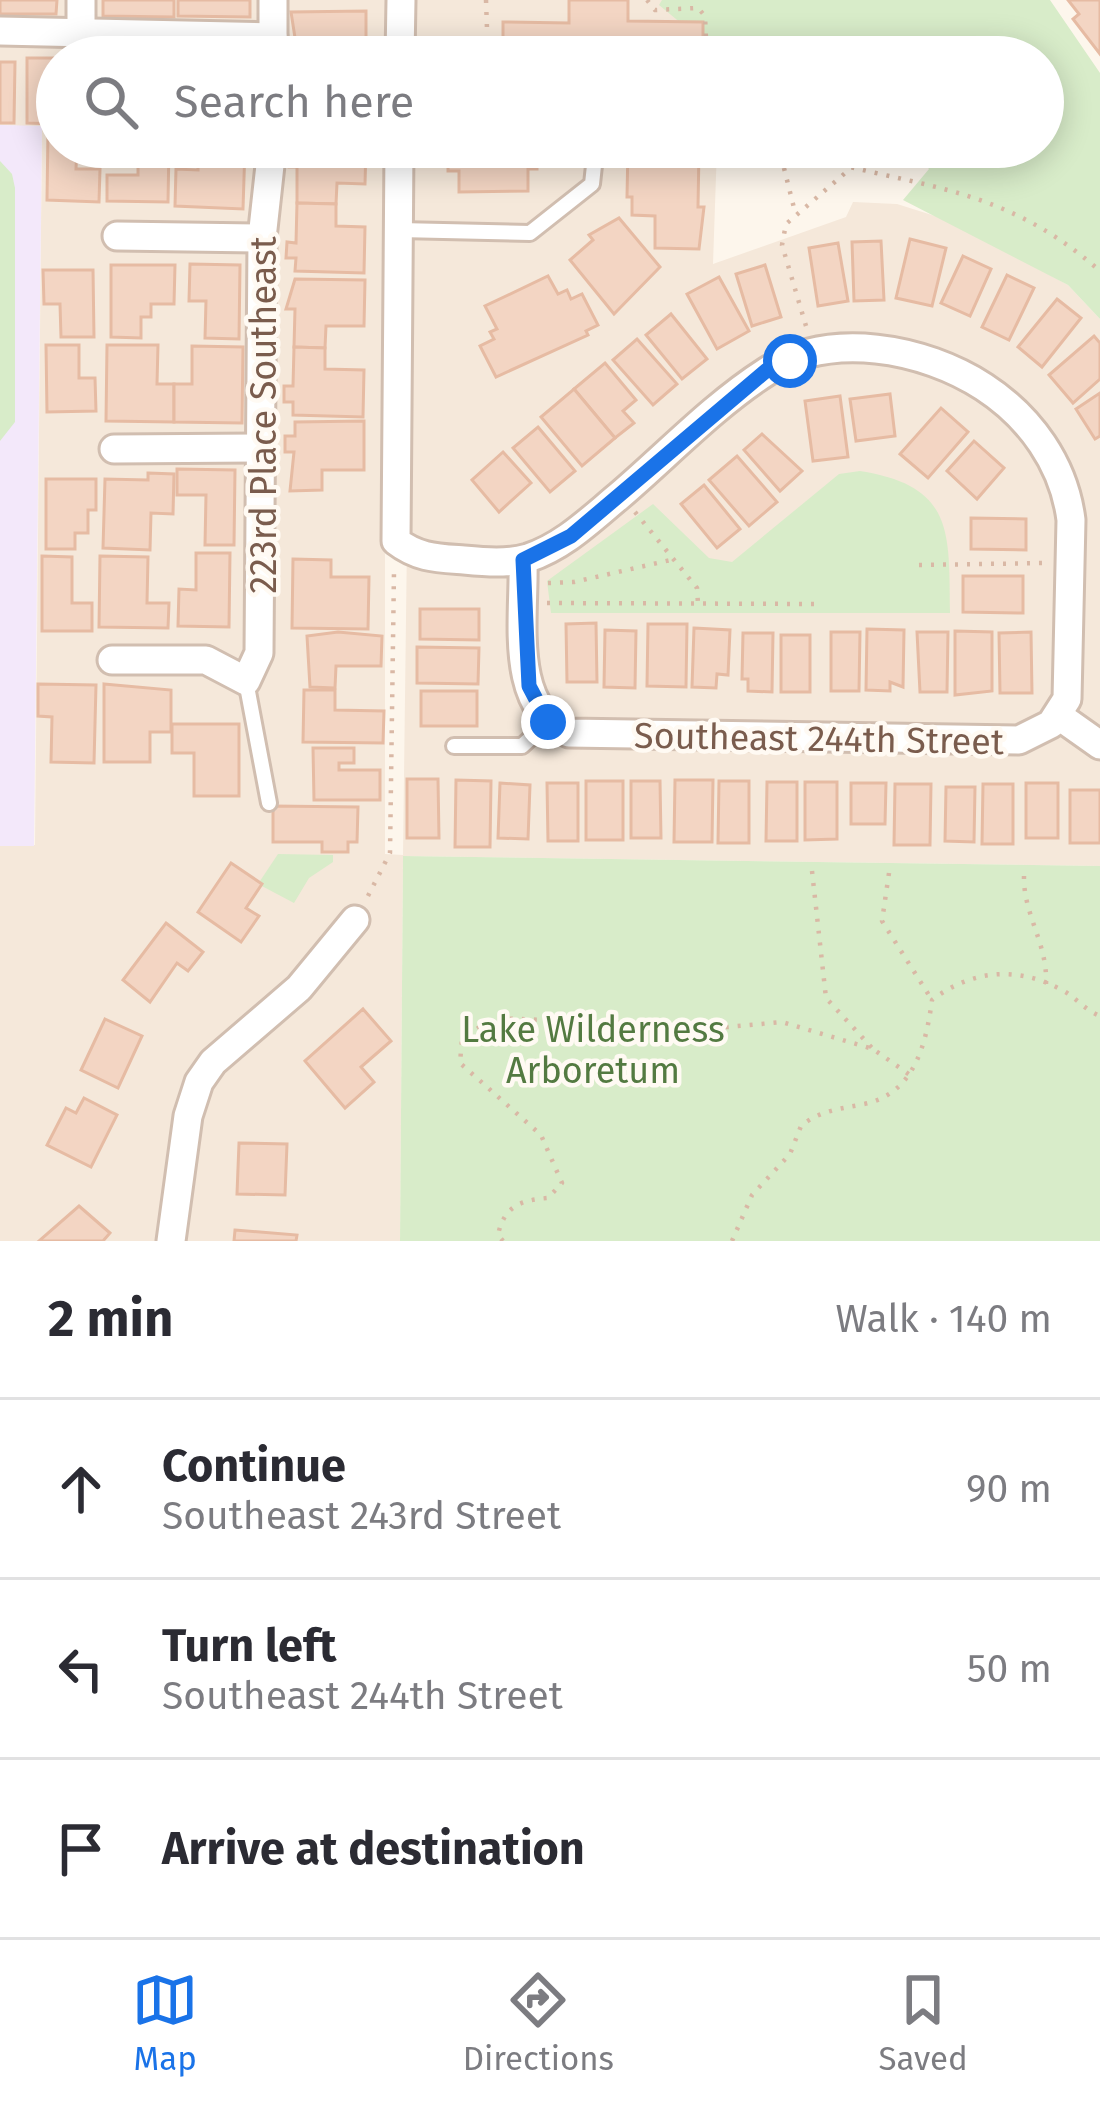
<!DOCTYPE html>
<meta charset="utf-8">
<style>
body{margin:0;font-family:"Fira Sans",sans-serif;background:#f2f2f3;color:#2b2b33}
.stop{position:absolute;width:36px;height:36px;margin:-27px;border:9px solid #1a73e8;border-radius:50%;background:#fff}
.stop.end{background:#1a73e8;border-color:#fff;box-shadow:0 3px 12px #0008}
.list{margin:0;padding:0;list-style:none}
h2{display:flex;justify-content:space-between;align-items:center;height:156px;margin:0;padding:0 48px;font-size:51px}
h2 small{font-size:39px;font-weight:400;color:#7c7c81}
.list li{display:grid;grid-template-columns:78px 1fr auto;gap:36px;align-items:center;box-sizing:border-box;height:180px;padding:0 48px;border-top:3px solid #e1e1e2}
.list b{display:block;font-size:45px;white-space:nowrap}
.list p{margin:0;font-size:39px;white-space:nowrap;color:#7c7c81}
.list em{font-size:39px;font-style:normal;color:#7c7c81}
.icon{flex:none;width:66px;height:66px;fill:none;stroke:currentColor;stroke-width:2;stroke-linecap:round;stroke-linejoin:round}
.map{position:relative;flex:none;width:1100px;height:1241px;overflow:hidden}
.search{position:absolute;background:#fff;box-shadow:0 6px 30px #0003;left:36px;right:36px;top:36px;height:132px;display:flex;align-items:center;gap:30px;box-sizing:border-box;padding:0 42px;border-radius:66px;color:#7c7c81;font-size:45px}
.sheet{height:696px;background:#fff}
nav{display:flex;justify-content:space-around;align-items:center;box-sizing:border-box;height:168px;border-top:3px solid #e1e1e2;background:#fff;font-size:33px;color:#7c7c81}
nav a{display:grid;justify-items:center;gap:6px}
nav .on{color:#1a73e8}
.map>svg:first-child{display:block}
</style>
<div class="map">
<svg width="1100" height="1241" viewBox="0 0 1100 1241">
<rect width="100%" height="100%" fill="#fdf6ec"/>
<!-- residential -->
<g fill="#f5e8da">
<polygon points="0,0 386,0 386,57 57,57 57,147 385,147 385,854 403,855 412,147 717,147 713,264 846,217 853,202 897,204 951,221 1068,285 1100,319 1100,866 403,856 400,1241 0,1241 0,846 35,845 42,127 0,125"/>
<polygon points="415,0 711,0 721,57 414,57"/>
</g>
<!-- education -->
<polygon fill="#f3e8fa" points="0,125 42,126 34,846 0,846"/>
<!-- green -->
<g fill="#d8ecc9">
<polygon points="662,0 1050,0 1100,73 1100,319 1068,285 903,200 929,169 910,147 1043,147 1043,57 713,57 705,43 659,5"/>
<polygon points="0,161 12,174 15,188 15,422 0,441"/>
<path d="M860,471C954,486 949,531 950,613H551L547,581L653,504L709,558L732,562L839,474Z"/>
<polygon points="278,854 333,855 333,862 309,878 294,903 258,884"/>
<polygon points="403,856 1100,866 1100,1241 400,1241"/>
</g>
<!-- building -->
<g fill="#f3d5c3" stroke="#e6bba3" stroke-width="3">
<polygon points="0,0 57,0 56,14 0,14"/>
<polygon points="103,0 174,0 174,17 103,16"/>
<polygon points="178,0 250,0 250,17 178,16"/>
<polygon points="569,0 628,0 628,21 703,22 703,43 695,43 688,57 511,57 511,50 503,50 503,22 569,23"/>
<polygon points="1068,0 1100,0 1100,54 1073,19 1079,14"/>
<polygon points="366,11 366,41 323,42 323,57 298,57 291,12"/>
<polygon points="27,58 57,58 56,124 27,123"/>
<polygon points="0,62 15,62 14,123 0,123"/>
<polygon points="48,131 57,131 57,147 77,147 76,169 100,169 99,202 47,200"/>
<polygon points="138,147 169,147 168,202 107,201 107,175 138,175"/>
<polygon points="198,147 245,147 243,209 175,206 176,169 198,170"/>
<polygon points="297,147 366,147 365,184 337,183 336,204 297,203 297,167 289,167 289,150"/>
<polygon points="435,147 550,147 550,160 537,160 537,169 528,169 528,191 459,192 459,171 448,171 448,161 435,161"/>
<polygon points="628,147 704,147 699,151 698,207 704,207 699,249 655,248 655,216 632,215 632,197 627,197"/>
<polygon points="297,203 336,204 336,226 365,227 364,273 295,271 296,258 286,258 287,242 296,243"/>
<polygon points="619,218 660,267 614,314 570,260 593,240 589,235"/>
<polygon points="910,239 946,248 932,306 896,298"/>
<polygon points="881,241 884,300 854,301 852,242"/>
<polygon points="838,243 848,301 818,306 809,248"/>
<polygon points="963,256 991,269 970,316 941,303"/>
<polygon points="190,264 240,265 239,339 205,338 206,301 189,301"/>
<polygon points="111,265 175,265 174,304 151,304 151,317 141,317 141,338 111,337"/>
<polygon points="765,265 781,317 752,326 736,274"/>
<polygon points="43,270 93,270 94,337 61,337 60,304 44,304"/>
<polygon points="1007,275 1034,288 1009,340 982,327"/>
<polygon points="548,276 558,294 567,290 571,299 582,294 598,325 586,331 588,335 496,377 480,346 494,339 490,332 497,329 485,306"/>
<polygon points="719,277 749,331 717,349 687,294"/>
<polygon points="295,279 365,280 364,326 326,326 325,348 294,347 295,309 286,309"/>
<polygon points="1057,299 1081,318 1042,367 1018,347"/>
<polygon points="671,314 707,359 682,379 646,335"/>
<polygon points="1094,336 1100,343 1100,379 1073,403 1049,375"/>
<polygon points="637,339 677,384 653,405 613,360"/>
<polygon points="46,345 79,345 79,378 95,378 96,411 47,412"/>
<polygon points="107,345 158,345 157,384 174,384 174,422 106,421"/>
<polygon points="192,346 243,347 242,423 174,422 174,384 192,384"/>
<polygon points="294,347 325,348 325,369 364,370 363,417 293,415 293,402 284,402 284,386 293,386"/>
<polygon points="605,363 636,400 623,411 634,423 615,438 574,389"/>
<polygon points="574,389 615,438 582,466 541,417"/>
<polygon points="1100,393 1100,436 1095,439 1076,409"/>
<polygon points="890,394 895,436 856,441 850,399"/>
<polygon points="840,396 848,457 813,461 805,401"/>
<polygon points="941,408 968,432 928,478 900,454"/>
<polygon points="364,421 364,470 322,470 322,490 290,491 294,452 285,452 285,436 295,436 295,422"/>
<polygon points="538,427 575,471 550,492 513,448"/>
<polygon points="762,434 802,471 780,491 744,450"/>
<polygon points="974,441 1004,468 977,499 947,471"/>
<polygon points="503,452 531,483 499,512 472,480"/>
<polygon points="737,456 777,502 749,526 709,480"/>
<polygon points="177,469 235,470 234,545 205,545 206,495 177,495"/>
<polygon points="148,473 174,474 173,514 151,513 150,550 103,548 105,479 148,480"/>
<polygon points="46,479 96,479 96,510 88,510 88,533 75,533 75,549 46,549"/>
<polygon points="704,485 740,529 717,548 681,504"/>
<polygon points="971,518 1026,519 1026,550 971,549"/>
<polygon points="196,553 230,553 229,627 178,626 179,589 196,590"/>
<polygon points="42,556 72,557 72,603 92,603 92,631 42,631"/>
<polygon points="100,556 148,557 147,603 169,603 168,628 99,627"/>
<polygon points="293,559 331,560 331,577 369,577 368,629 292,628"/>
<polygon points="963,576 1023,576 1023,613 963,612"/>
<polygon points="420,609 479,609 479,640 420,639"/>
<polygon points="596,623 597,682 567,682 566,624"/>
<polygon points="648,624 687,624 686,687 647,686"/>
<polygon points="694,628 730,630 728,675 717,674 716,688 692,687"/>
<polygon points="867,629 904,630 903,687 890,682 890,691 866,690"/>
<polygon points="605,630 636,631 635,688 604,687"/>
<polygon points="955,631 992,632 992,691 955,695"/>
<polygon points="338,632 382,636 381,666 336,666 335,688 310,687 307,636"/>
<polygon points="831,632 860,632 859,691 831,691"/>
<polygon points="917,632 948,632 947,692 920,692"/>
<polygon points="1031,632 1032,693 1000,693 999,633"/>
<polygon points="743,633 773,633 772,692 748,691 748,679 742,679"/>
<rect x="781" y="635" width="29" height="57"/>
<polygon points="417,647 479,648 478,684 417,683"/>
<polygon points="38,684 96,685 94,763 51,762 52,717 38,716"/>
<polygon points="104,684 171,690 171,732 150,732 150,762 104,762"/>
<polygon points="304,690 335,690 335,710 384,711 383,743 303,742"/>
<rect x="421" y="691" width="56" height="35"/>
<polygon points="172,724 239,724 239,796 194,796 194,753 172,753"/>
<polygon points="313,748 354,748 354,763 339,763 339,770 380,770 380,800 314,800"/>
<polygon points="407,779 438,779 439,838 407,838"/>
<polygon points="456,780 491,781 490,847 455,847"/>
<polygon points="675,780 713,780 712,842 674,842"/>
<rect x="586" y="781" width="37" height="59"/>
<polygon points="631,781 660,781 661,838 631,838"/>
<polygon points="719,781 749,781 749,843 718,843"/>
<polygon points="767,782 797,782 797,841 766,841"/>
<polygon points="805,782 837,782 837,839 805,840"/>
<polygon points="500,783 530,785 528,839 498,838"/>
<polygon points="547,783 578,783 578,841 548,841"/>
<polygon points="851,783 886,783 885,824 851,824"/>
<rect x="1026" y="783" width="32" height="55"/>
<polygon points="895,784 931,784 930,845 894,845"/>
<polygon points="983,784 1013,784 1013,844 982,844"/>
<polygon points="946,787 975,787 974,842 945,841"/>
<rect x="1070" y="790" width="30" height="53"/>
<polygon points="273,806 358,807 357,842 348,842 348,852 322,852 322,842 273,842"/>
<polygon points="231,863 262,884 246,908 259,916 241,942 198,912"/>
<polygon points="166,923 203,952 188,971 177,963 150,1002 123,980"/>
<polygon points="363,1009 391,1041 361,1067 374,1082 345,1108 305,1061"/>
<polygon points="105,1019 142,1036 118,1088 81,1070"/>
<polygon points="84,1098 117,1115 91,1167 47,1145 66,1108 76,1113"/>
<polygon points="239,1143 287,1144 285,1195 237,1194"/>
<polygon points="79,1206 110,1233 103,1241 39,1241"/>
<polygon points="235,1230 297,1235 296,1241 234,1241"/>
</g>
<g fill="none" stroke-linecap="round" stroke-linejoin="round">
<!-- service casing -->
<g stroke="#d1beb0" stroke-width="20">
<g id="service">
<polyline points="399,230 530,233 592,184 596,147"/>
<polyline points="246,681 269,803"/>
<polyline points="454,746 522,746 548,722"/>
</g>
</g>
<!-- minor casing -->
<g stroke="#d1beb0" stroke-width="33">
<g id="minor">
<polyline points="0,31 273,37"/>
<polyline points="81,31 81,0"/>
<polyline points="273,57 273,0"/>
<polyline points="400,57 401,0"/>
<path d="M399,147L396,541C418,558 437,558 464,560C485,562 508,564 528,558C564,546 590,520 619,496C666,456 713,406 766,372C830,330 924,348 984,387C1030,417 1064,464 1071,520L1067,699L1051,724L1019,740L569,733C507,707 525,615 523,560"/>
<polyline points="117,236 262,238"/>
<polyline points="114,449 259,448"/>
<polyline points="112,660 206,660 246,681 259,653 262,238 272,147"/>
<polyline points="1059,716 1100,745"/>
<polyline points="171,1241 188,1116 199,1082 213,1062 299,988 355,920"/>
</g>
</g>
<!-- path -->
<g stroke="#d9b8a5" stroke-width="4.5" stroke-dasharray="3 9" stroke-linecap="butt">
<polyline points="486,0 488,57"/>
<polyline points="647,0 655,10 698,8 705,16 706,39 697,57"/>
<polyline points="773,147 782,160 795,212"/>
<path d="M782,147C905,190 993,177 1100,271"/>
<polyline points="806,326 782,245 786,224 851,168"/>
<polyline points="635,512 697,588 698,604"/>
<polyline points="919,565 1046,563"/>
<polyline points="548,583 574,582 675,559"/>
<polyline points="547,603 818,604"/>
<polyline points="812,871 826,998 873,1049"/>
<polyline points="889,873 882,921 932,1000"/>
<path d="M1024,876C1023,914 1048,944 1046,984"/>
<polyline points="368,896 390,853 394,571"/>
<path d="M503,1241L498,1235C504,1206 521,1200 548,1198L562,1183L541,1135L460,1063L462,1039L493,1018L728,1027L782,1022L873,1049L910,1075"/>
<path d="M732,1241L752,1195L790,1154L801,1126C820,1110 841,1109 864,1104C914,1094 926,1045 932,1000C970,971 1015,965 1060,989C1075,996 1083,1009 1100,1016"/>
</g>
<!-- service -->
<use href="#service" stroke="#fff" stroke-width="14"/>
<!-- minor -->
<use href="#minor" stroke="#fff" stroke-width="27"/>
</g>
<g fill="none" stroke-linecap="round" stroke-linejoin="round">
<!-- route -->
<polyline stroke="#1a73e8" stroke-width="15" points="548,722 529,686 523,560 571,536 767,370 790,361"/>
</g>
<g text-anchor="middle" stroke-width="9" stroke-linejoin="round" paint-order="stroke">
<!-- street labels -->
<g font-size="36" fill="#7a5c4d" stroke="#fffaf3">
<text transform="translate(263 415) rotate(-90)" y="13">223rd Place Southeast</text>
<text transform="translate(819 738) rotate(1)" y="13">Southeast 244th Street</text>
</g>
<!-- park labels -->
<g font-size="36" fill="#537a41" stroke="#fffaf3">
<text x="593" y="1042">Lake Wilderness<tspan x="593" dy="41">Arboretum</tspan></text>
</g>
</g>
</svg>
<div class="stop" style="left:790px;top:361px"></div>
<div class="stop end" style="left:548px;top:722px"></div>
<div class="search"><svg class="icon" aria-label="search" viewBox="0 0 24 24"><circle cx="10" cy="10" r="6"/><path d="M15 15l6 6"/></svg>Search here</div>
</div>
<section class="sheet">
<h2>2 min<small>Walk · 140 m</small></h2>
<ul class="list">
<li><svg class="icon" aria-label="ahead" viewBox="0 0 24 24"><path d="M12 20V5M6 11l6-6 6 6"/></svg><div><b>Continue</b><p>Southeast 243rd Street</p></div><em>90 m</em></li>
<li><svg class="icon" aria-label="left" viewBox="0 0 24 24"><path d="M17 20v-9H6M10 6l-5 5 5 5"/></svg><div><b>Turn left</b><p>Southeast 244th Street</p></div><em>50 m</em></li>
<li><svg class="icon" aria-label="arrive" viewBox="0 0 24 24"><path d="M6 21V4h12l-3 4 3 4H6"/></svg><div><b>Arrive at destination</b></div></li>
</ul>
</section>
<nav>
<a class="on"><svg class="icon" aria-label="map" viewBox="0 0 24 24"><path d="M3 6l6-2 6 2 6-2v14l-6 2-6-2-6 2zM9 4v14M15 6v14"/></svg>Map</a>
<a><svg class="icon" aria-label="directions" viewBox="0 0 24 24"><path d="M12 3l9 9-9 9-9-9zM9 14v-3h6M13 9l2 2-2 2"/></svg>Directions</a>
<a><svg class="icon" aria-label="saved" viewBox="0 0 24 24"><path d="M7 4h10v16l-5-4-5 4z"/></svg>Saved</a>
</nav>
